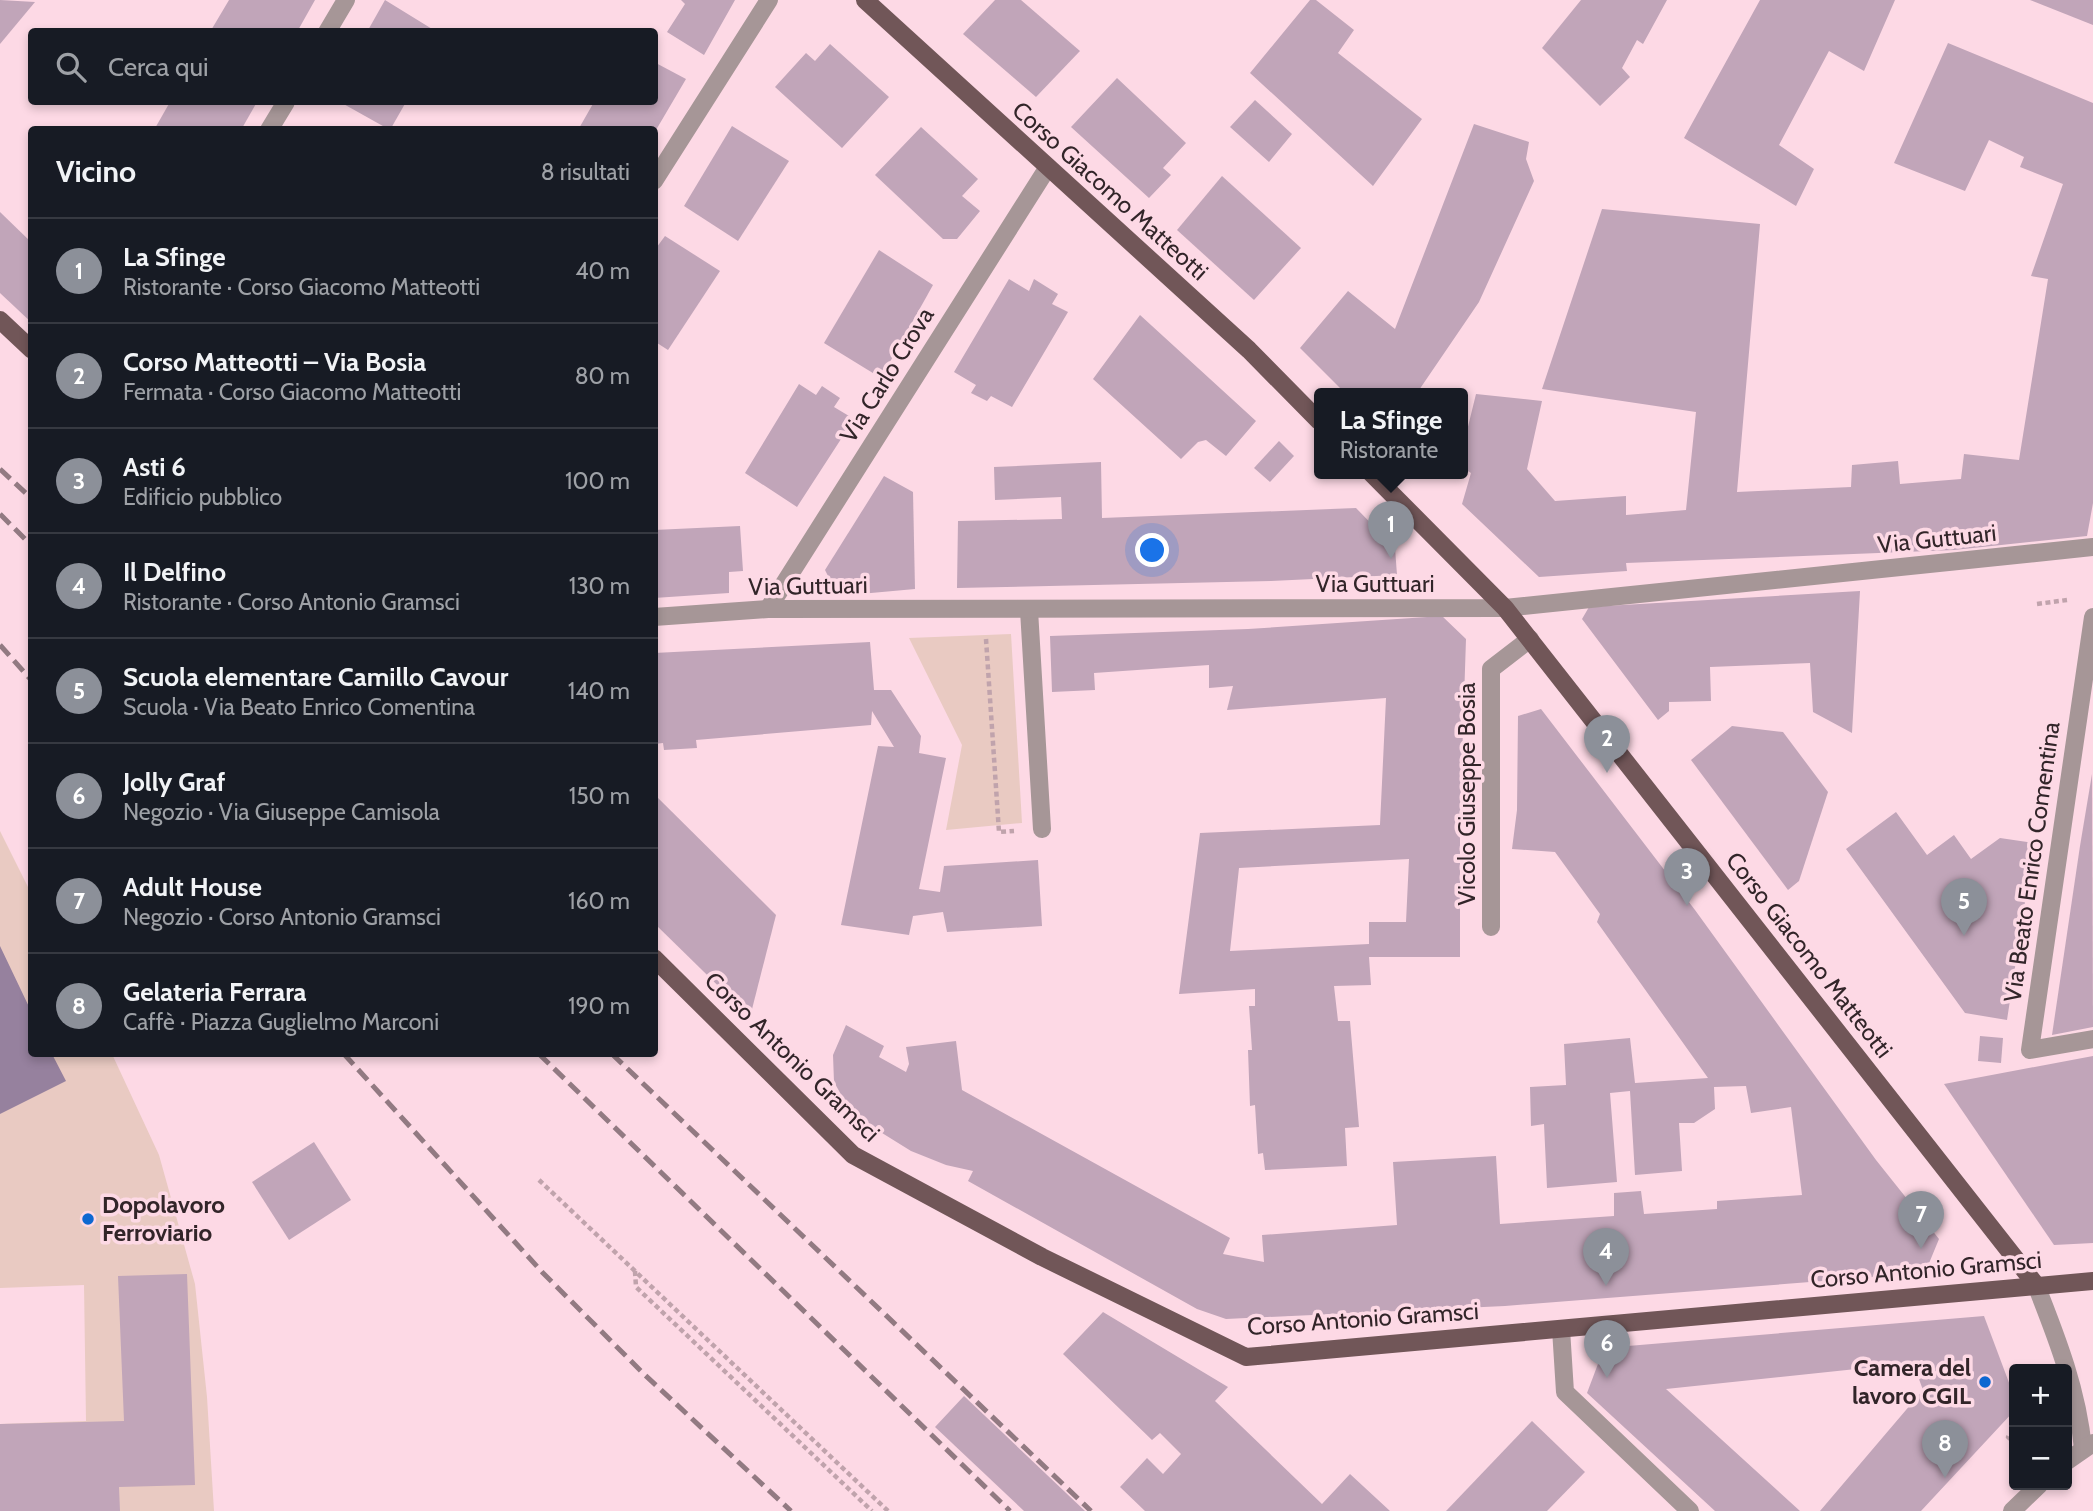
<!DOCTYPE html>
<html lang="it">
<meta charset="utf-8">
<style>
body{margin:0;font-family:Cabin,sans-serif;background:#242831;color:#f1f3f6}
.controls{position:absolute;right:21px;bottom:21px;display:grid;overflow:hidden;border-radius:7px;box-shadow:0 4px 10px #0003}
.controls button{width:63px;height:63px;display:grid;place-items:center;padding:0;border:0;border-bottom:2px solid #363941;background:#171b24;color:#f1f3f6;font:35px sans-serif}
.you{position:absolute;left:1153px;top:551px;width:24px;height:24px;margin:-18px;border:5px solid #fff;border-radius:50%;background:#1a73e8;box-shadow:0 0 0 10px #1a73e833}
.badge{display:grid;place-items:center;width:46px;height:46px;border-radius:50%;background:#8c9099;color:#fff;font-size:23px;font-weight:700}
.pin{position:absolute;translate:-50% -58px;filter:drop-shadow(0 2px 4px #0008)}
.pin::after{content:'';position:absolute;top:37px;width:24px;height:21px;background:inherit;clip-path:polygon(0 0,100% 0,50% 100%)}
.popup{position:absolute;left:1314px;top:388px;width:154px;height:91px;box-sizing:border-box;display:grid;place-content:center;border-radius:7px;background:#171b24;filter:drop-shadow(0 2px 5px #0005);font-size:23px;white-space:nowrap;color:#9ea1a6}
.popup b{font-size:26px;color:#f1f3f6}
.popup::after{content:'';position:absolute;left:50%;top:100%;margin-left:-14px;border:14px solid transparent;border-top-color:#171b24}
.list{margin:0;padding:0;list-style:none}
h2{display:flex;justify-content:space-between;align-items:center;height:91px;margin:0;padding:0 28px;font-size:30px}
h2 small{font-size:23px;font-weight:400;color:#9ea1a6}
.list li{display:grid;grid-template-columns:46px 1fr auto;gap:21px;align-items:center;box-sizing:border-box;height:105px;padding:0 28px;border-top:2px solid #363941}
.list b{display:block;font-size:26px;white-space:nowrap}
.list p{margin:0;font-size:23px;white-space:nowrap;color:#9ea1a6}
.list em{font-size:23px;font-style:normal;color:#9ea1a6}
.icon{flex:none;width:38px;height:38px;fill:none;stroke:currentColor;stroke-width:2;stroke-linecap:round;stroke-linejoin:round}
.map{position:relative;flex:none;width:2093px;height:1511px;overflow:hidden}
.search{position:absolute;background:#171b24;box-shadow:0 4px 10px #0003;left:28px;top:28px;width:630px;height:77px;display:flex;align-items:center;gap:18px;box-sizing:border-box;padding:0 24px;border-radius:7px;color:#9ea1a6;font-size:26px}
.panel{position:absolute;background:#171b24;box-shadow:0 4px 10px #0003;left:28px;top:126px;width:630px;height:931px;border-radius:7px}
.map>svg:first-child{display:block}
</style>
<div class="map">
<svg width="2093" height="1511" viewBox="0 0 2093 1511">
<rect width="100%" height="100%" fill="#fdd9e5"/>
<!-- green -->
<g fill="#e9cac2">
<polygon points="1011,634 1022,823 946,830 962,745 909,638"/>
<polygon points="0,831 31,893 32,1054 112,1054 159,1155 195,1284 207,1397 214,1511 0,1511 0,1424 86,1421 84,1285 0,1288"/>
</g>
<!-- water -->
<polygon fill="#96819e" points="0,946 31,1011 32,1054 52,1054 66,1081 0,1114"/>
<!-- building -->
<g fill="#c1a5b9" fill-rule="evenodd">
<polygon points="0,0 35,2 0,44"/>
<polygon points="229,0 315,0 297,32 210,32"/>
<polygon points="385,0 437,32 367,32"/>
<polygon points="681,0 735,0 704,55 667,32 685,4"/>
<polygon points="995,0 1021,0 1080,51 1036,97 963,34"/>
<polygon points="1310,0 1316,0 1354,30 1338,53 1422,119 1373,186 1250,73"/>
<polygon points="1581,0 1667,0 1643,44 1637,40 1622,68 1630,77 1600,106 1542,48"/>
<polygon points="1760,0 1895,0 1864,71 1829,51 1779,145 1814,169 1796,206 1684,138"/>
<polygon points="2030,0 2093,0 2093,25"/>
<polygon points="1948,43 2093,103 2093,503 2087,536 1954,550 1626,563 1627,571 1539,577 1462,504 1471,473 1463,468 1463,447 1476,394 1542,401 1527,469 1555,501 1626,496 1626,515 1686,510 1696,412 1542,389 1602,209 1760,224 1737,492 1851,487 1852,465 1898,461 1900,484 1961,479 1964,454 2019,460 2048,279 2031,276 2063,184 2020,167 2024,157 1989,140 1965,191 1894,163"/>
<polygon points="830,44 889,97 842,148 775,87 806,53 815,61"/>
<polygon points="654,62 686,79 656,130 578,130 594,102 654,102"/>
<polygon points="1117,78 1186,143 1163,168 1171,175 1149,198 1071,127"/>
<polygon points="1255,100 1292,134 1269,162 1230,127"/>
<polygon points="170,102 257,102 241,130 154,130"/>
<polygon points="340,102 406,102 390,130"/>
<polygon points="1474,124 1529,142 1526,159 1534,181 1479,302 1417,393 1345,393 1300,348 1348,291 1395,329"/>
<polygon points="732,126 789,161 738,241 684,206"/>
<polygon points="921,127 978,179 962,196 980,211 957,239 943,239 875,175"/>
<polygon points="1222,176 1301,248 1254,300 1177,230"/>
<polygon points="0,212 32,243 32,323 0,293"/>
<polygon points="665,236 720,271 668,350 654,341 654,251"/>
<polygon points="879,250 933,285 881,378 824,343"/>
<polygon points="1009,279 1029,291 1034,279 1058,294 1052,304 1068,312 1012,407 991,396 987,401 971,393 976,385 954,372"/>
<polygon points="1140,315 1256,421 1226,456 1206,440 1198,442 1181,459 1093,379"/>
<polygon points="799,384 816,395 822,386 840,398 834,407 854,419 797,507 745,473"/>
<polygon points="1279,441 1294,456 1270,482 1254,468"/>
<polygon points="1101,462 1102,518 1356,508 1395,548 1397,575 1271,581 957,588 958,521 1062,519 1061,497 995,500 994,467"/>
<polygon points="884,476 913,492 915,589 838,596 825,570"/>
<polygon points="740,526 743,571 729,572 729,593 654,598 654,530"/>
<polygon points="1860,591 1852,733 1813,712 1810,663 1710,667 1711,701 1669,702 1669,711 1658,720 1582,619 1589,607"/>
<path d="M1442,616L1466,639L1460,821V957H1369L1371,985L1334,986L1338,1021H1350L1359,1127L1345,1128L1347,1166L1265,1170L1263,1153L1258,1154L1255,1105L1250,1106L1248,1050H1252L1249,1006H1255V989L1179,994L1200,833L1380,825L1386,698L1227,710L1233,686L1209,688V665L1094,673L1095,690L1052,692L1050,636L1248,629ZM1409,859L1406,922H1369V944L1230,951L1239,868Z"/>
<polygon points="870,642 874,690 891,690 921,736 919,753 946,758 919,889 940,892 944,866 1038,860 1042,926 947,932 943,912 913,916 909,935 841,925 878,746 894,747 872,711 871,725 696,740 697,748 664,750 663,743 654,744 654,653"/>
<polygon points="1541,709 1695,910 1876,1160 1939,1239 1925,1273 1505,1306 1226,1319 1197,1309 968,1181 973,1171 946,1165 911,1151 874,1128 847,1105 834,1082 833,1055 846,1025 884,1046 879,1057 906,1072 909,1064 906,1047 956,1041 962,1090 1230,1238 1223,1254 1264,1262 1262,1235 1397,1225 1393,1162 1496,1156 1500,1224 1614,1216 1614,1193 1641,1191 1644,1214 1717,1209 1717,1201 1802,1195 1791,1107 1751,1113 1746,1086 1714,1087 1715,1109 1694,1123 1679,1123 1682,1171 1635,1175 1630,1091 1610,1093 1617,1182 1547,1188 1544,1124 1531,1126 1530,1087 1566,1085 1564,1044 1630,1038 1635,1083 1708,1078 1597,922 1600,914 1555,852 1512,849 1517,810 1518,716"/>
<polygon points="1732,726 1783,732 1828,792 1799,881 1788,890 1691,760"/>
<polygon points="2092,774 2093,1027 2052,1035 2080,846"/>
<polygon points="654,794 776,915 750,1017 654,923"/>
<polygon points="1896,812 1927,855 1954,835 1971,859 2000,838 2034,843 2007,1020 1965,1013 1846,849"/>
<polygon points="1980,1036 2003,1038 2001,1063 1978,1061"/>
<polygon points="2093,1056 2093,1243 2054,1245 1944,1084"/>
<polygon points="314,1142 351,1200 289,1240 252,1182"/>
<polygon points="187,1274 195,1485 119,1487 120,1511 0,1511 0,1424 124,1421 118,1276"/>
<polygon points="1103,1312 1228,1387 1215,1401 1322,1504 1350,1474 1390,1511 1145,1511 1120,1487 1147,1458 1163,1474 1181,1454 1160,1433 1152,1440 1063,1354"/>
<polygon points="1984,1316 2014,1396 2014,1411 1921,1511 1820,1511 1923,1390 1913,1363 1666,1389 1800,1511 1715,1511 1587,1393 1604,1348"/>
<polygon points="964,1396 1085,1511 1024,1511 935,1427"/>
<polygon points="1532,1421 1585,1472 1547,1511 1446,1511"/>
</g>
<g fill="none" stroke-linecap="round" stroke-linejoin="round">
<!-- path -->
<g stroke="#c0a3ac" stroke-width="4.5" stroke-dasharray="5 3.5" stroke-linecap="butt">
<polyline points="2037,604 2067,600"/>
<polyline points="986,639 999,832 1014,831"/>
<polyline points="539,1180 888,1511"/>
<polyline points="635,1271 636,1287 872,1511"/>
<polyline points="2014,1430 2008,1437 2014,1442"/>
</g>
<!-- minor -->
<g stroke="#a69697" stroke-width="18">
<polyline points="327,32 346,0"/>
<polyline points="269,130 286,102"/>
<polyline points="654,181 769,0"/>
<polyline points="768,609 1048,167"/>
<polyline points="1029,610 1042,829"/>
<polyline points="654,617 768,609 1505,608 2093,547"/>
<polyline points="2093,617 2030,1050 2093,1039"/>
<polyline points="1491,927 1491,669 1530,639"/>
<path d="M2036,1285C2057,1338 2078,1392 2083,1449"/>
<polyline points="1561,1329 1565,1392 1690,1511"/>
<polyline points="2067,1461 2093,1443"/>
<polyline points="2012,1511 2039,1485"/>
</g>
<!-- primary -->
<g stroke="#715658" stroke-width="18">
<polyline points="865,0 1249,350 1319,421"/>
<polyline points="0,320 32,350"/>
<polyline points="1371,473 1505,608 2036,1285"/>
<polyline points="654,958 853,1155 1042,1257 1246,1357 2093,1281"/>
</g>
<!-- rail -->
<g stroke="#927a82" stroke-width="5" stroke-dasharray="14 7" stroke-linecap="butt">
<polyline points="0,469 32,499"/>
<polyline points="0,514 32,546"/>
<polyline points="0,645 32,681"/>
<polyline points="344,1054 543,1273 645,1375 791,1511"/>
<polyline points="539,1054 1010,1511"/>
<polyline points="612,1054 1091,1511"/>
</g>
</g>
<!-- markers -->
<g fill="#0e68d1" stroke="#fdd9e5" stroke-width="2.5">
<circle cx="88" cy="1219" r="7"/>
<circle cx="1985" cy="1382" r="7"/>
</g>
<g text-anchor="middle" stroke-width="7" stroke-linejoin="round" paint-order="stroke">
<!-- street labels -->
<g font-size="24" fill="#322529" stroke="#fdd9e5">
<text transform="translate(1110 191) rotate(42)" y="8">Corso Giacomo Matteotti</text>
<text transform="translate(887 375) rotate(-58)" y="8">Via Carlo Crova</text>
<text transform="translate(1937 539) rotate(-6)" y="8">Via Guttuari</text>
<text x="1375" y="592">Via Guttuari</text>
<text transform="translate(808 586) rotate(-1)" y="8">Via Guttuari</text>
<text transform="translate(1467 794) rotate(-90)" y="8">Vicolo Giuseppe Bosia</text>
<text transform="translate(2032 862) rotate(-82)" y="8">Via Beato Enrico Comentina</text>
<text transform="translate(1809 955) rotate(52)" y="8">Corso Giacomo Matteotti</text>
<text transform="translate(792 1057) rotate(44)" y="8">Corso Antonio Gramsci</text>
<text transform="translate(1926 1270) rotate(-5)" y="8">Corso Antonio Gramsci</text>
<text transform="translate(1363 1319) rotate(-4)" y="8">Corso Antonio Gramsci</text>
</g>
<!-- poi labels -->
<g font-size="24" font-weight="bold" fill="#322529" stroke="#fdd9e5" text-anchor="start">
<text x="102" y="1213">Dopolavoro<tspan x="102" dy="28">Ferroviario</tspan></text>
<text x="1971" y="1376" text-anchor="end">Camera del<tspan x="1971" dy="28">lavoro CGIL</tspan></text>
</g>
</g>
</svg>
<div class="controls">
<button>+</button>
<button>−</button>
</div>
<div class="you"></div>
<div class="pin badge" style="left:1391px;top:559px">1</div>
<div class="popup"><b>La Sfinge</b>Ristorante</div>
<div class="pin badge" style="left:1607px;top:773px">2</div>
<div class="pin badge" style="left:1687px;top:906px">3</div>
<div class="pin badge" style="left:1606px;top:1286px">4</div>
<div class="pin badge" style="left:1964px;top:936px">5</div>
<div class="pin badge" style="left:1607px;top:1378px">6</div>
<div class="pin badge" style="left:1921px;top:1249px">7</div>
<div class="pin badge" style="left:1945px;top:1478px">8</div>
<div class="search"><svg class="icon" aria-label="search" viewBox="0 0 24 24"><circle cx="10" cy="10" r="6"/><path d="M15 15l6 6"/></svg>Cerca qui</div>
<section class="panel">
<h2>Vicino<small>8 risultati</small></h2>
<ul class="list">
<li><span class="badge">1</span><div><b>La Sfinge</b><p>Ristorante · Corso Giacomo Matteotti</p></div><em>40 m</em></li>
<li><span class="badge">2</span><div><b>Corso Matteotti – Via Bosia</b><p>Fermata · Corso Giacomo Matteotti</p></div><em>80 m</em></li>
<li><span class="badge">3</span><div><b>Asti 6</b><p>Edificio pubblico</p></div><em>100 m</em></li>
<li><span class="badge">4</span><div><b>Il Delfino</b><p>Ristorante · Corso Antonio Gramsci</p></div><em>130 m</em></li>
<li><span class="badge">5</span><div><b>Scuola elementare Camillo Cavour</b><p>Scuola · Via Beato Enrico Comentina</p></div><em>140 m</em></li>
<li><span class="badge">6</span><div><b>Jolly Graf</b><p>Negozio · Via Giuseppe Camisola</p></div><em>150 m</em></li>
<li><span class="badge">7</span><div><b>Adult House</b><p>Negozio · Corso Antonio Gramsci</p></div><em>160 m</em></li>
<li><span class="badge">8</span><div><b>Gelateria Ferrara</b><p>Caffè · Piazza Guglielmo Marconi</p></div><em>190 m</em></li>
</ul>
</section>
</div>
